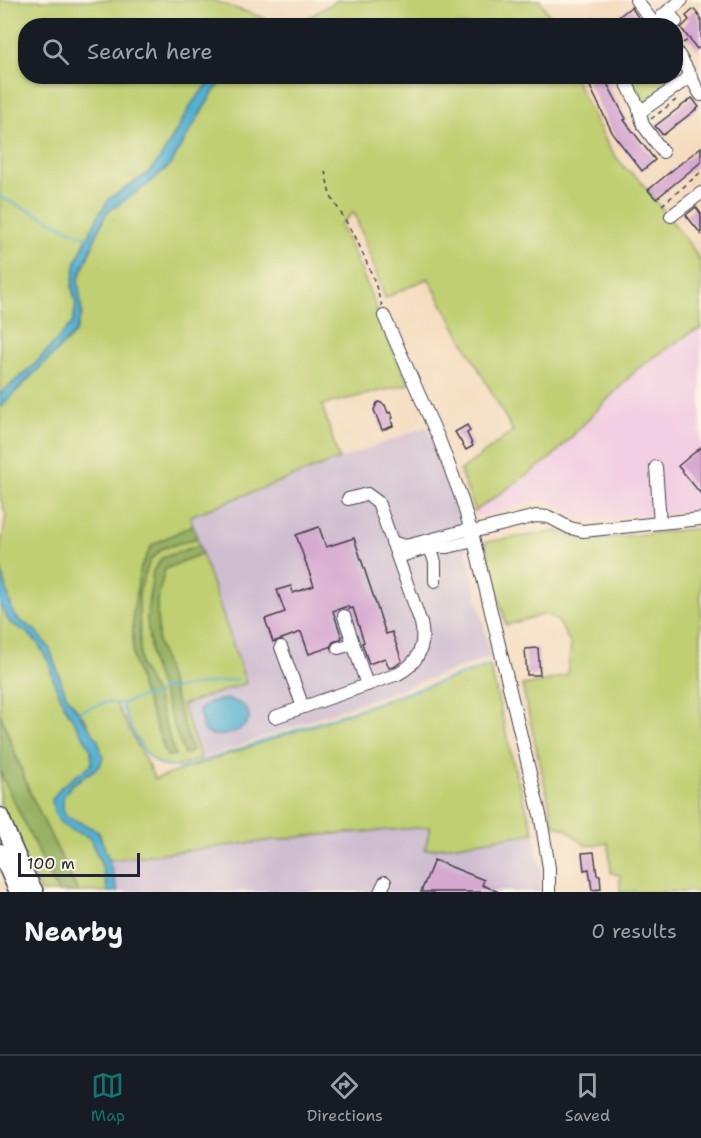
<!DOCTYPE html>
<style>
body{margin:0;font-family:"Shantell Sans",sans-serif;background:#20242c;color:#f1f3f6}
.scale{position:absolute;left:18px;bottom:15px;width:122px;box-sizing:border-box;padding-left:6px;border:3px solid #22223b;border-top:0;font-size:16px;line-height:21px;white-space:nowrap;color:#22223b;-webkit-text-stroke:4px #fcf5e5;paint-order:stroke}
.list{margin:0;padding:0;list-style:none}
h2{display:flex;justify-content:space-between;align-items:center;height:78px;margin:0;padding:0 24px;font-size:26px}
h2 small{font-size:20px;font-weight:400;color:#9ea1a6}
.icon{flex:none;width:33px;height:33px;fill:none;stroke:currentColor;stroke-width:2;stroke-linecap:round;stroke-linejoin:round}
.map{position:relative;flex:none;width:701px;height:892px;overflow:hidden}
.search{position:absolute;background:#171b24;box-shadow:0 2px 4px #0004;left:18px;right:18px;top:18px;height:66px;display:flex;align-items:center;gap:15px;box-sizing:border-box;padding:0 21px;border-radius:24px;color:#9ea1a6;font-size:22px}
.sheet{height:162px;background:#171b24}
nav{display:flex;justify-content:space-around;align-items:center;box-sizing:border-box;height:84px;border-top:2px solid #363941;background:#171b24;font-size:16px;color:#9ea1a6}
nav a{display:grid;justify-items:center;gap:3px}
nav .on{color:#0f766e}
.map>svg:first-child{display:block}
</style>
<div class="map">
<svg width="701" height="892" viewBox="0 0 701 892">
<rect width="100%" height="100%" fill="#fcf5e5"/>
<filter id="ink" filterUnits="userSpaceOnUse"><feTurbulence type="fractalNoise" baseFrequency=".0167" numOctaves="2"/><feDisplacementMap in="SourceGraphic" scale="12" xChannelSelector="R" yChannelSelector="G"/><feConvolveMatrix kernelMatrix="1 2 1 2 8 2 1 2 1" color-interpolation-filters="sRGB"/></filter>
<filter id="wash" filterUnits="userSpaceOnUse"><feTurbulence type="fractalNoise" baseFrequency=".008" numOctaves="4" result="noise"/><feDisplacementMap in="SourceGraphic" scale="24" xChannelSelector="R" yChannelSelector="G"/><feGaussianBlur stdDeviation="1.35" result="paint"/><feColorMatrix in="noise" values="0 0 0 0 0 0 0 0 0 0 0 0 0 0 0 0 0 1.4 0 .05"/><feComposite in="paint" operator="in"/></filter>
<g filter="url(#wash)">
<rect width="100%" height="100%" fill="#f4dbbd"/>
<!-- built -->
<polygon fill="#f2cfe2" points="701,329 701,510 590,520 576,516 546,501 534,502 478,517 475,511 551,458 637,369 692,332"/>
<!-- industrial -->
<g fill="#cfbdd0">
<polygon points="428,426 457,509 491,657 201,759 182,705 246,683 190,516"/>
<polygon points="431,827 425,850 534,833 541,873 540,892 118,892 109,860 307,836"/>
</g>
<!-- green -->
<g fill="#bfcf71" stroke="#707856" stroke-width="1.5">
<polygon points="0,0 211,0 264,18 272,25 26,26 26,76 214,77 193,102 160,159 147,174 124,189 87,238 76,262 72,286 76,305 73,322 35,364 0,394"/>
<polygon points="338,0 540,0 555,25 300,26 306,19"/>
<polygon points="676,62 681,69 680,78 643,104 627,77 676,76"/>
<path d="M226,77H574L610,149L625,168L639,179L691,246L701,262V329L692,332L637,369L551,458L475,511L460,471L513,431L428,278L385,298L354,212L340,225C368,276 381,333 410,384L322,405L339,459L190,516L193,525L152,545L140,570L133,614V657L141,686L167,756L175,755L157,697L140,666L139,592L150,560L163,548L197,538L199,545L162,558C158,570 151,584 149,597C141,652 167,703 184,754L192,752L158,642L157,600L165,569L202,553L246,683L182,705L201,759C192,761 182,766 173,767C145,769 130,724 121,704H116L155,779L490,665L516,775L534,833L425,850L430,827L307,836L109,860L98,831L66,816L63,809V797L71,785L100,766L87,722L66,695L49,647L36,631L19,620L13,613L5,588L0,565V552L6,515L0,498V407L75,333L82,314L78,280L106,213L147,185L170,165L212,94Z"/>
<polygon points="701,528 701,892 620,892 620,875 611,873 608,843 586,846 566,829 554,825 522,685 539,683 567,675 571,645 558,621 546,614 506,625 485,542 559,531 576,538 587,540"/>
<polygon points="0,605 11,623 25,631 37,642 49,663 54,682 91,749 92,764 61,787 52,800 65,827 89,837 101,863 108,892 78,892 30,793 0,713"/>
<polygon points="0,772 58,892 40,892 0,803"/>
</g>
<!-- forest -->
<g fill="#97b263" stroke="#5c6a4f" stroke-width="1.5">
<polygon points="193,525 197,538 163,548 150,560 139,592 140,666 157,697 175,755 167,756 141,686 133,657 133,614 140,570 152,545"/>
<polygon points="199,545 202,553 165,569 157,600 158,642 192,752 184,754 152,663 147,620 153,571 162,558"/>
<polygon points="0,713 30,793 78,892 58,892 3,779 0,772"/>
</g>
<!-- water -->
<g fill="#53b0d1" stroke="#3a6986" stroke-width="1.5">
<polygon points="214,77 226,77 212,94 170,165 147,185 106,213 78,280 82,314 75,333 0,407 0,394 35,364 73,322 76,305 72,286 76,262 99,214 110,198 147,174 160,159 193,102"/>
<path d="M0,565L13,613L19,620L36,631L49,647L66,695L98,740L103,757L100,766L71,785L63,797V809L66,816L98,831L109,860L118,892H108L101,863L89,837C67,828 54,826 52,800L61,787L92,764L91,749L65,707L54,682L49,663L37,642L25,631L10,623L0,605Z"/>
<path d="M226,699C238,702 250,705 249,720C241,734 215,741 203,730L199,710L209,702Z"/>
</g>
<g fill="none" stroke-linecap="round" stroke-linejoin="round">
<!-- stream -->
<g stroke="#53b0d1" stroke-width="2">
<polyline points="0,197 90,239"/>
<polyline points="121,704 144,696 157,697 161,687 171,689 238,679"/>
<path d="M76,713L106,702L121,704C130,725 139,757 163,765C169,767 176,767 182,768L490,665"/>
</g>
</g>
<g id="blocks">
<!-- building -->
<g fill="#d6a9d0">
<polygon points="631,7 638,17 627,26 607,26"/>
<polygon points="694,9 701,19 701,46 697,49 681,28 689,20 686,16"/>
<polygon points="585,76 603,76 626,119 624,120 655,160 642,171 613,134"/>
<polygon points="692,98 699,107 663,135 655,126"/>
<polygon points="701,147 701,162 656,199 648,190"/>
<polygon points="696,207 701,214 701,234 686,215"/>
<polygon points="379,402 385,405 388,413 391,412 393,418 391,419 393,426 382,430 374,410 377,403"/>
<polygon points="467,425 470,431 467,433 473,446 466,450 455,432"/>
<polygon points="701,447 701,494 678,466"/>
<polygon points="319,527 326,547 354,538 386,634 392,632 402,661 394,667 389,668 385,658 369,664 362,643 364,642 353,608 349,609 348,606 333,611 342,638 333,642 330,647 309,654 301,632 273,642 265,619 285,612 277,590 291,586 293,593 314,586 296,535"/>
<polygon points="538,648 540,675 527,675 525,649"/>
<polygon points="594,852 597,875 600,875 601,889 592,890 589,869 584,870 582,853"/>
<polygon points="434,860 484,880 482,885 499,892 421,892"/>
</g>
</g>
</g>
<g filter="url(#ink)">
<use href="#blocks" fill-opacity="0" stroke="#423e4e" stroke-width="1.5"/>
<g fill="none" stroke-linecap="round" stroke-linejoin="round">
<!-- minor casing -->
<g stroke="#423e4e" stroke-width="14">
<g id="minor">
<polyline points="636,0 656,26"/>
<polyline points="668,11 676,22"/>
<polyline points="662,16 682,0"/>
<polyline points="595,24 596,26"/>
<path d="M676,51C687,66 691,80 701,95"/>
<polyline points="623,76 638,106 643,125 663,152"/>
<polyline points="640,112 691,76"/>
<polyline points="671,216 701,193"/>
<polyline points="384,316 439,439 461,497 474,541 541,819 549,868 549,892"/>
<polyline points="656,467 660,523 701,519"/>
<polyline points="472,532 536,516 549,517 570,528 583,531 660,523"/>
<polyline points="392,542 404,546 410,545 471,529"/>
<polyline points="428,542 435,562 435,581"/>
<polyline points="398,557 429,547 448,547 474,541"/>
<polyline points="344,616 367,685"/>
<polyline points="281,647 303,707"/>
<polyline points="338,648 353,644"/>
<path d="M275,717L398,674C418,663 426,646 421,623L378,502L367,494L348,499"/>
<polyline points="380,892 385,882"/>
</g>
</g>
<!-- highway casing -->
<g stroke="#423e4e" stroke-width="19">
<g id="highway">
<polyline points="0,816 22,868 35,892"/>
<polyline points="0,852 18,892"/>
</g>
</g>
<!-- path -->
<g stroke="#423e4e" stroke-width="1.5" stroke-dasharray="4.5 4.5" stroke-linecap="butt">
<polyline points="683,43 691,38"/>
<polyline points="651,119 676,100"/>
<polyline points="325,171 330,195 356,238 373,277 382,306"/>
<polyline points="662,205 701,172"/>
</g>
<!-- minor -->
<use href="#minor" stroke="#fff" stroke-width="12"/>
<!-- highway -->
<use href="#highway" stroke="#fff" stroke-width="16"/>
</g>
</g>
</svg>
<div class="scale">100 m</div>
<div class="search"><svg class="icon" aria-label="search" viewBox="0 0 24 24"><circle cx="10" cy="10" r="6"/><path d="M15 15l6 6"/></svg>Search here</div>
</div>
<section class="sheet">
<h2>Nearby<small>0 results</small></h2>
<ul class="list">
</ul>
</section>
<nav>
<a class="on"><svg class="icon" aria-label="map" viewBox="0 0 24 24"><path d="M3 6l6-2 6 2 6-2v14l-6 2-6-2-6 2zM9 4v14M15 6v14"/></svg>Map</a>
<a><svg class="icon" aria-label="directions" viewBox="0 0 24 24"><path d="M12 3l9 9-9 9-9-9zM9 14v-3h6M13 9l2 2-2 2"/></svg>Directions</a>
<a><svg class="icon" aria-label="saved" viewBox="0 0 24 24"><path d="M7 4h10v16l-5-4-5 4z"/></svg>Saved</a>
</nav>
